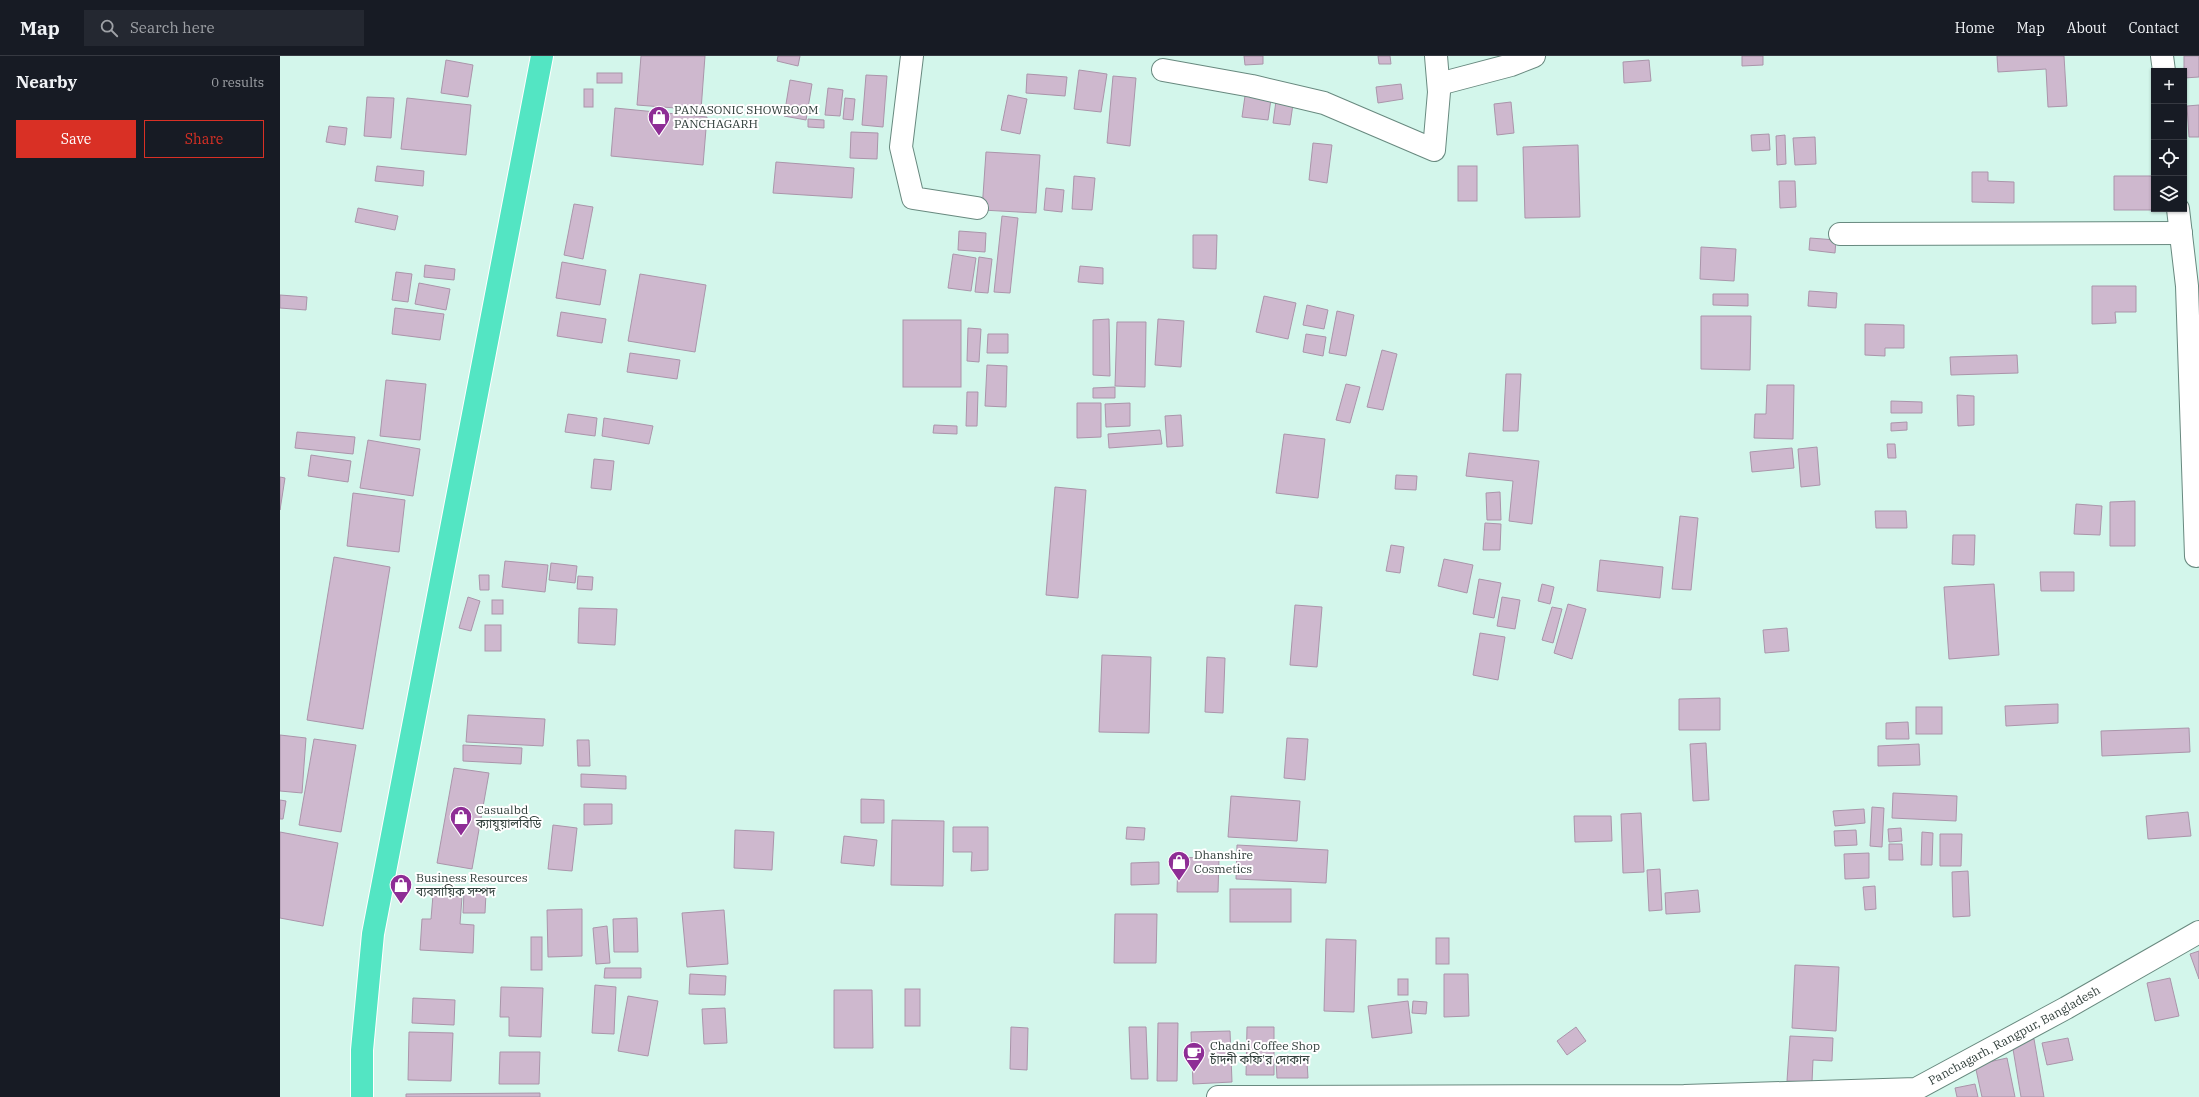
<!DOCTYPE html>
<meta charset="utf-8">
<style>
body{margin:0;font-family:"IBM Plex Serif","Noto Sans Bengali",serif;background:#242831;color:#f1f3f6}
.controls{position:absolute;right:12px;top:12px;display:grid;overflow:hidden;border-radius:0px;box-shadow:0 1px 3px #0004}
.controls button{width:36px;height:36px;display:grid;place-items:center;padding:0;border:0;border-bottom:1px solid #363941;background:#171b24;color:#f1f3f6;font:20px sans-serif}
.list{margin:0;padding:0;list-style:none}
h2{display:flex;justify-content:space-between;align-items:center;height:52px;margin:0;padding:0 16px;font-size:17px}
h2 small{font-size:13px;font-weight:400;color:#9ea1a6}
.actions{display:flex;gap:8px;padding:12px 16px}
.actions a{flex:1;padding:9px 0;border:1px solid #d93025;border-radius:0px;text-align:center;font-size:14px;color:#d93025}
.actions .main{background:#d93025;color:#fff}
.icon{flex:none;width:22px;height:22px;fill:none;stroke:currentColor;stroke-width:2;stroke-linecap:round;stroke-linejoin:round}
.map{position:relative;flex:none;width:1919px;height:1041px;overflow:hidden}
header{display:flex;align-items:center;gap:24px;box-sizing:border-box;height:56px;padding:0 20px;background:#171b24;border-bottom:1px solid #363941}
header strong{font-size:19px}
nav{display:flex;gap:22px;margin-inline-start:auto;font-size:14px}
.search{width:280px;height:36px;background:#242831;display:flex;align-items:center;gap:10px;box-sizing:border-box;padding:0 14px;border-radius:0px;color:#9ea1a6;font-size:15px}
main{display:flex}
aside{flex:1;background:#171b24}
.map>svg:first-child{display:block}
</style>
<header>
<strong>Map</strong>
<div class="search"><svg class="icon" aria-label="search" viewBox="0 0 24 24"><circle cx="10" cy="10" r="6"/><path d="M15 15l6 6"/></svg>Search here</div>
<nav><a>Home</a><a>Map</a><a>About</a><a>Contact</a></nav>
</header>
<main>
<aside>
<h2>Nearby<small>0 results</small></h2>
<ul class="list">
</ul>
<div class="actions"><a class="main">Save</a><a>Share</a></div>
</aside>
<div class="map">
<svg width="1919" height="1041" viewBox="0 0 1919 1041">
<rect width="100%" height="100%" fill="#d3f6eb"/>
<!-- building -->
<g fill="#ceb8ce" stroke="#aa95aa">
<polygon points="361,0 425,0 421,54 357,49"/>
<polygon points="498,0 520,0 518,10 497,5"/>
<polygon points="964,0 983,0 983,8 965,9"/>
<polygon points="1098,0 1110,0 1111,8 1099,8"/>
<polygon points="1462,0 1483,0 1483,9 1462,10"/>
<polygon points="1717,0 1784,0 1787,50 1768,51 1766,13 1718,16"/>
<polygon points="1904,0 1919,0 1919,21 1904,22"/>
<polygon points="166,4 193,9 188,41 161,37"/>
<polygon points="1369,4 1371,25 1344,27 1343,6"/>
<polygon points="799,14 827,18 821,56 794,53"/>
<rect x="317" y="17" width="25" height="10"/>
<polygon points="747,18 787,21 785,40 746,37"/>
<polygon points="586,19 607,20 603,71 582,69"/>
<polygon points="833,20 856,22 850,90 827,87"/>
<polygon points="510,24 532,28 526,64 504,60"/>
<polygon points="1121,28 1123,43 1098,47 1096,31"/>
<polygon points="548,32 563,34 560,60 545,59"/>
<rect x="304" y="33" width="9" height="18"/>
<polygon points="728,39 747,43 740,78 721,74"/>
<polygon points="965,40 991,43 988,64 962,61"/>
<polygon points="87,41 114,42 111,82 84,80"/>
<polygon points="127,42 191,49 186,99 121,93"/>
<polygon points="565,42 575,43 573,64 563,63"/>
<polygon points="996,45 1013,48 1010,69 993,67"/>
<polygon points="1231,46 1234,77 1217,79 1214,48"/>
<polygon points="1919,49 1919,81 1909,81 1907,50"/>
<polygon points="335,52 427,61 423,109 331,100"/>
<polygon points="528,63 544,64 544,72 528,71"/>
<polygon points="49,70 67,72 65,89 46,86"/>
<polygon points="571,76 598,77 597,103 570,102"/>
<polygon points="1489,78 1490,94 1472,95 1471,79"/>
<polygon points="1505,79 1506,108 1497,109 1496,80"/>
<polygon points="1535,81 1536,108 1515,109 1513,82"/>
<polygon points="1033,87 1052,89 1047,127 1029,124"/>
<polygon points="1298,89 1300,161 1245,162 1243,91"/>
<polygon points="706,96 760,99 756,157 702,154"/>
<polygon points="496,106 574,112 572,142 493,137"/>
<polygon points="97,110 144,115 143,130 95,125"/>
<rect x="1178" y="110" width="19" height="35"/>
<polygon points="1692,116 1708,116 1708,125 1734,126 1734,147 1692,146"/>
<polygon points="794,120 815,122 812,154 792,153"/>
<polygon points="1834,120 1874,120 1874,153 1889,154 1834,154"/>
<polygon points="1499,125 1515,125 1516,151 1500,152"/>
<polygon points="766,132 784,134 782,156 764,154"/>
<polygon points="294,148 313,151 303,203 284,199"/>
<polygon points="78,152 118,160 115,174 75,166"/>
<polygon points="722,160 738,162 730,237 714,236"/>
<polygon points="679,175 706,177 705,196 678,194"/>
<polygon points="913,179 937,179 936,213 913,212"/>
<polygon points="1530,182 1556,184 1555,197 1529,194"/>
<polygon points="1421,191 1456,193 1454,225 1420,223"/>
<polygon points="673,198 696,202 691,235 668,232"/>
<polygon points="699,201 712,203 708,237 695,236"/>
<polygon points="282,206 326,214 320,249 276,242"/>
<polygon points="145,209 175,213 174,224 144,221"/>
<polygon points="800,210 823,212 823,228 798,226"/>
<polygon points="116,216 132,218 128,246 112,244"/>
<polygon points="360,218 426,229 415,296 348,285"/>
<polygon points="139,227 170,233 166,254 135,248"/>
<polygon points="1812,230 1856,230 1856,256 1835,256 1836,267 1812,268"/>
<polygon points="1529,235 1557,237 1556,252 1528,250"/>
<polygon points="1433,238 1468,238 1468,250 1433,249"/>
<polygon points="0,239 27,241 26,254 0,252"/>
<polygon points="984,240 1016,247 1008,283 976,276"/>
<polygon points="1027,249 1048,254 1044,273 1023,269"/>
<polygon points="115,252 164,258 160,284 112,278"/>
<polygon points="1057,255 1074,259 1066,300 1049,297"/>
<polygon points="281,256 326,263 322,287 277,280"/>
<polygon points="1421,260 1471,260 1470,314 1421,313"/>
<polygon points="829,263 830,320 813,319 813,264"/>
<polygon points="878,263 904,265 901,311 875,309"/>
<rect x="623" y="264" width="58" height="67"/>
<polygon points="837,266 866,266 865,331 835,330"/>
<polygon points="1585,268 1624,269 1624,292 1605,292 1605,300 1585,299"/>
<polygon points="688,272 701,273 699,306 687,305"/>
<polygon points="708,278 728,278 728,297 707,297"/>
<polygon points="1026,278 1046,281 1043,300 1023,296"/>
<polygon points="1102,294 1117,298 1103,354 1087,351"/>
<polygon points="350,297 400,304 397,323 347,316"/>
<polygon points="1737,299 1738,317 1671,319 1670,301"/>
<polygon points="707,309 727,310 726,351 705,350"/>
<polygon points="1226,318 1241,318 1238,375 1223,375"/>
<polygon points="106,324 146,328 140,384 100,380"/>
<polygon points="1066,328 1080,331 1070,367 1056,364"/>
<polygon points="1487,329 1514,329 1513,383 1474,382 1475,358 1486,358"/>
<polygon points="835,331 835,342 813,342 813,332"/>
<polygon points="687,336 698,336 697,370 686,370"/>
<polygon points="1677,339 1694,340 1694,369 1678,370"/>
<polygon points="1611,345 1642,346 1642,357 1611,357"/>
<polygon points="797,347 821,347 821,381 797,382"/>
<polygon points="850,347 850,370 826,371 825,348"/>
<polygon points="288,358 317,362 315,380 285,376"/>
<polygon points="901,359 903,390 887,391 885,360"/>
<polygon points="324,362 373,370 369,388 322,380"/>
<polygon points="1627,366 1627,374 1611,375 1611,367"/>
<polygon points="654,369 677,370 677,378 653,377"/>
<polygon points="880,374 882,388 829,392 828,378"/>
<polygon points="17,376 75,381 73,398 15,392"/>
<polygon points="1004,378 1045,383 1038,442 996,437"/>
<polygon points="88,384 140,393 133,440 80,432"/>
<polygon points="1607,388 1615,388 1616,402 1608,402"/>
<polygon points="1537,391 1540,429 1521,431 1518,393"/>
<polygon points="1512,392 1514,412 1472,416 1470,396"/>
<polygon points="1189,397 1259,405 1252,468 1229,465 1233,425 1186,420"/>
<polygon points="31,399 71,405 68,426 28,420"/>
<polygon points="314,403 334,405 331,434 311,432"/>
<polygon points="1116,419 1137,420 1136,434 1115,433"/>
<polygon points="0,421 5,422 0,454"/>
<polygon points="775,431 806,434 798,542 766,539"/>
<polygon points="1220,436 1221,464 1207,464 1206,437"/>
<polygon points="73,437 125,444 119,496 67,490"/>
<polygon points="1855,445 1855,490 1830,490 1830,446"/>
<polygon points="1796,448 1822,450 1820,479 1794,478"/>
<polygon points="1595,455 1626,455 1627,472 1596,472"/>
<polygon points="1400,460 1418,462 1411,534 1392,533"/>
<polygon points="1205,467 1221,468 1220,494 1203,494"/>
<polygon points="1673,479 1695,479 1694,509 1672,508"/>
<polygon points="1111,489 1124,491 1120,517 1106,515"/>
<polygon points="54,501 110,511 83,673 27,664"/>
<polygon points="1164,503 1193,509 1187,537 1158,530"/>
<polygon points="1320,504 1383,511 1380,542 1317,535"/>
<polygon points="225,505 268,509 265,536 222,531"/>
<polygon points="271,507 297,510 295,527 269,524"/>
<polygon points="1760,516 1794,516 1794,535 1761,535"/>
<polygon points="199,519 209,519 209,534 200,534"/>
<polygon points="298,520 313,521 312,534 297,533"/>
<polygon points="1199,523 1221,527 1214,562 1193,558"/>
<polygon points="1262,528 1274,531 1270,548 1258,545"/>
<polygon points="1714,528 1719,599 1669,603 1664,531"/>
<polygon points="188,541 200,545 191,575 179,572"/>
<polygon points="1222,541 1240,544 1235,573 1217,570"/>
<rect x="212" y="544" width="11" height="14"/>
<polygon points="1288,548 1306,553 1292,603 1274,597"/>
<polygon points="1015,549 1042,551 1037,611 1010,609"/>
<polygon points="1272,551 1282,553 1273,587 1262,584"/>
<polygon points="299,552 337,553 335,589 298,587"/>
<rect x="205" y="569" width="16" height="26"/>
<polygon points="1507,572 1509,595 1485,597 1483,574"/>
<polygon points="1200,577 1225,581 1218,624 1193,619"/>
<polygon points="822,599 871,601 869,677 819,676"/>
<polygon points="927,601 945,602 943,657 925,656"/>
<polygon points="1440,642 1440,674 1399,674 1399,643"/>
<polygon points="1778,648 1778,667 1726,670 1725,650"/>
<rect x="1636" y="651" width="26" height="27"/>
<polygon points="188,659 265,663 263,690 186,686"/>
<polygon points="1628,666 1629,683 1606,683 1606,667"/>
<polygon points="1909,672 1910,696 1822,700 1821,675"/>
<polygon points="0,679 26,682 22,737 0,735"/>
<polygon points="1007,682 1028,683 1025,724 1004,722"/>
<polygon points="34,683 76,689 61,776 19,769"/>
<polygon points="297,684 309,684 310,710 298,710"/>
<polygon points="1426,687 1429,744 1413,745 1410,688"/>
<polygon points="1639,688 1640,709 1598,710 1598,690"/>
<polygon points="183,689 242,692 241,708 183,705"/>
<polygon points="174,712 209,717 192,813 157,807"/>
<polygon points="301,718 346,720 346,733 301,731"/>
<polygon points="1613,737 1677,740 1676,765 1612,762"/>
<polygon points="951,740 1020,745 1017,785 948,781"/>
<polygon points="581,743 604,744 604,767 581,767"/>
<polygon points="0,744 6,745 3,763 0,763"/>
<polygon points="304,748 332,748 332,768 304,769"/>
<polygon points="1592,751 1604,752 1602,791 1590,790"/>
<polygon points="1584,753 1585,767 1555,770 1553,755"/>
<polygon points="1908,756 1911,780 1868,783 1866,760"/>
<polygon points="1361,757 1364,816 1343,817 1341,758"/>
<polygon points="1294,760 1331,760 1332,785 1295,786"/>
<polygon points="612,764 664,765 663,830 611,829"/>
<polygon points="273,769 297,772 292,815 268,813"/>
<polygon points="673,771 708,771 708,814 691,815 692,796 673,796"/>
<polygon points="847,771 865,772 864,784 846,783"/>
<polygon points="1621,772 1622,785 1609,786 1608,773"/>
<polygon points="455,774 494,776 492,814 454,812"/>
<polygon points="1576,774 1577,789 1555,790 1554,775"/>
<polygon points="0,776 58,787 43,870 0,862"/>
<polygon points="1642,776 1653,777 1652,809 1641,809"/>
<polygon points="1660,778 1682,778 1681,810 1660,810"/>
<polygon points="564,780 597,784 594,810 561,807"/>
<polygon points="1609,788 1622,788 1623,804 1609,804"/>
<polygon points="957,789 1048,794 1046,827 956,823"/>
<polygon points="1589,797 1589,822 1565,823 1564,798"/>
<polygon points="898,801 939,803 938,836 897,836"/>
<polygon points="879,806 879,828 851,829 851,807"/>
<polygon points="1380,813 1382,854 1369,855 1367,814"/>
<polygon points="1688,815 1690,860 1673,861 1672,816"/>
<polygon points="1595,830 1596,853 1585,854 1583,831"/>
<rect x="950" y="833" width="61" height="33"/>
<polygon points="1418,834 1420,856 1386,858 1385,837"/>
<polygon points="184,837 206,837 205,857 183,857"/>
<polygon points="153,839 182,841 180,868 194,869 193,897 140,894 142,863 151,863"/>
<polygon points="302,853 302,900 268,901 267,854"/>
<polygon points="444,854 448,908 407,911 402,857"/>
<polygon points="835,858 877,858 876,907 834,907"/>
<polygon points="357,862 358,896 334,896 333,863"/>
<polygon points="327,870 330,907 316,908 313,872"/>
<rect x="251" y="881" width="11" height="33"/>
<rect x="1156" y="882" width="13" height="26"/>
<polygon points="1046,883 1076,884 1074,956 1044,955"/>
<polygon points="1919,895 1919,923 1910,898"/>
<polygon points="1515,909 1559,911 1556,975 1512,972"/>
<polygon points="325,912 361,912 361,922 324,922"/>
<polygon points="410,918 446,920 445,939 409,938"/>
<polygon points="1164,918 1188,918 1189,960 1164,961"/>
<polygon points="1890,922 1899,960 1875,965 1867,927"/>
<rect x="1118" y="923" width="10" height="16"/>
<polygon points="315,929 336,931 334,978 312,977"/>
<polygon points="221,931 263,932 261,981 229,980 229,961 220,961"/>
<rect x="625" y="933" width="15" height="37"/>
<polygon points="554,934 592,934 593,992 554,992"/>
<polygon points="348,940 378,945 368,1000 338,995"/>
<polygon points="133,942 175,944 174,969 132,967"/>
<polygon points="1128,945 1132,977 1092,982 1088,950"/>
<polygon points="1133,945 1147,946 1146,958 1132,957"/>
<polygon points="445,952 447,987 424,988 422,953"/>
<polygon points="878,967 898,967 897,1025 877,1025"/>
<polygon points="731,971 748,972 747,1014 730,1013"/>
<polygon points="849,971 866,971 868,1023 851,1023"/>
<polygon points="967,971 994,971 994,1019 966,1019"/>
<polygon points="1296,971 1306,985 1287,999 1277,985"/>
<polygon points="950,975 952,1026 913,1028 911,976"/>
<polygon points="129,976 173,977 171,1025 128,1024"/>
<polygon points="1510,980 1553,982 1552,1005 1533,1004 1532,1026 1507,1025"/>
<polygon points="1788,982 1793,1004 1767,1009 1762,987"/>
<polygon points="1754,983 1764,1041 1741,1041 1732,987"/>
<polygon points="220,996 260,996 259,1028 219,1028"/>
<polygon points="1727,1002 1735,1041 1702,1041 1695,1009"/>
<polygon points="996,1005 1027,1005 1028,1022 997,1022"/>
<polygon points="1695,1028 1698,1041 1677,1041 1675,1032"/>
<polygon points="260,1037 260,1041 126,1041 126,1038"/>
</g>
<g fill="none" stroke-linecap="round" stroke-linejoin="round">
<!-- minor casing -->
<g stroke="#68897f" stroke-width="24">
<g id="minor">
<polyline points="632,0 621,91 633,142 697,152"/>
<polyline points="1882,0 1884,15"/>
<polyline points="883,14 972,30 1044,47 1154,94 1159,36 1156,0"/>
<polyline points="1159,28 1231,9 1254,0"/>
<polyline points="1898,153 1907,230 1916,500"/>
<polyline points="1560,178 1901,177"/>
<path id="s1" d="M938,1041L1404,1040L1636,1033L1786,952L1919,876"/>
</g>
</g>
<!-- highway casing -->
<g stroke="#fff" stroke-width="24">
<polyline id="highway" points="82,1041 82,994 93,878 262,0"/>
</g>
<!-- minor -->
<use href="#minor" stroke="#fff" stroke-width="22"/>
<!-- highway -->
<use href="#highway" stroke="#53e5c3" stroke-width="22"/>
</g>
<!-- icons -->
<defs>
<g id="shop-pin" transform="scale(1.15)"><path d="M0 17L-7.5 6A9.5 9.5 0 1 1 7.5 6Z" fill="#8e2d95" stroke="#fff"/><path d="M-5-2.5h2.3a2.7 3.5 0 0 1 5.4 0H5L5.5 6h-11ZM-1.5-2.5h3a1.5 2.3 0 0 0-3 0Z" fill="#fff"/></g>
<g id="cafe-pin" transform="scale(1.15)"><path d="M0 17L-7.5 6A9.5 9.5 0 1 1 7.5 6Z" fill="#8e2d95" stroke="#fff"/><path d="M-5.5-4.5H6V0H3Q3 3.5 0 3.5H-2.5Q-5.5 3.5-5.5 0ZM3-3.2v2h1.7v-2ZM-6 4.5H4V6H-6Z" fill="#fff"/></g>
</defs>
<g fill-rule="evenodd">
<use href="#shop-pin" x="379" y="61"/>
<use href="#shop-pin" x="181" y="761"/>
<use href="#shop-pin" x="899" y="806"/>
<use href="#shop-pin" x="121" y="829"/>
<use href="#cafe-pin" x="914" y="997"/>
</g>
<g text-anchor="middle" stroke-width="4" stroke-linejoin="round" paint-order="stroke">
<!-- poi labels -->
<g font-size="12" fill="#303e3a" stroke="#fff" text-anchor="start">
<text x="394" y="58">PANASONIC SHOWROOM<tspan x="394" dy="14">PANCHAGARH</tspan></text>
<text x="196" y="758">Casualbd<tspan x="196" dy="14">ক্যাযুয়ালবিডি</tspan></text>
<text x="914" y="803">Dhanshire<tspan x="914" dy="14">Cosmetics</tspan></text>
<text x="136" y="826">Business Resources<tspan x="136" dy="14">ব্যবসায়িক সম্পদ</tspan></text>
<text x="930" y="994">Chadni Coffee Shop<tspan x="930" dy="14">চাঁদনী কফি'র দোকান</tspan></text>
</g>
<!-- street labels -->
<g font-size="12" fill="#303e3a" stroke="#fff">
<text dy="4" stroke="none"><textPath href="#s1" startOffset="810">Panchagarh, Rangpur, Bangladesh</textPath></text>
</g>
</g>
</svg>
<div class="controls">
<button>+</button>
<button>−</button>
<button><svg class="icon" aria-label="locate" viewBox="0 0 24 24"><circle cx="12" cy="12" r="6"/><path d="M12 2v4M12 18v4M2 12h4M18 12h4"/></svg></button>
<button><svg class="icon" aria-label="layers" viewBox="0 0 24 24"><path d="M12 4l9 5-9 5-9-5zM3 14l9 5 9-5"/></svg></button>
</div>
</div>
</main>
